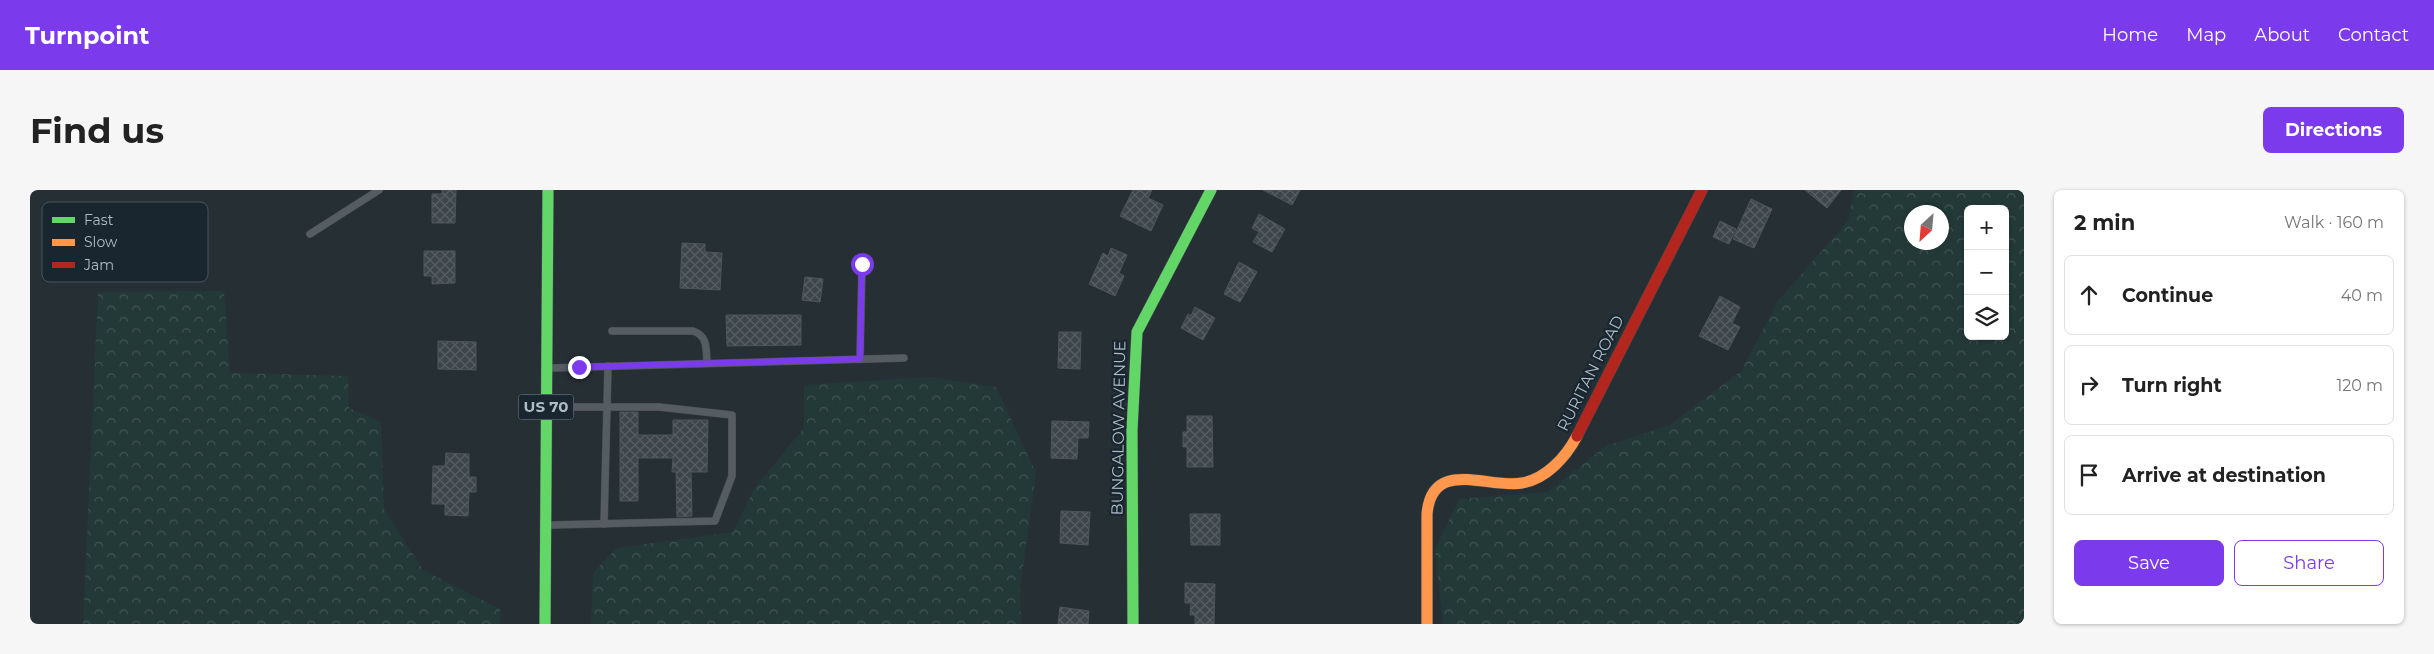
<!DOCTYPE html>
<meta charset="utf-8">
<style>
body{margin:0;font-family:Montserrat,sans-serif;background:#f6f6f6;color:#222}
.controls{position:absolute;right:15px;top:15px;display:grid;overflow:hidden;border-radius:8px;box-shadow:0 1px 4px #0004}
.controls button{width:45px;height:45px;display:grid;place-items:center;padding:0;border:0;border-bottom:1px solid #e0e0e0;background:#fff;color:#222;font:25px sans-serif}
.compass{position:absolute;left:1874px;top:15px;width:45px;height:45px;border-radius:50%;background:#fff;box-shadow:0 1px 4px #0004;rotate:206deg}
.stop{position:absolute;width:15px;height:15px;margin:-11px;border:4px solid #7c3aed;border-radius:50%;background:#fff}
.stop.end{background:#7c3aed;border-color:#fff;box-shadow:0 1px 5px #0008}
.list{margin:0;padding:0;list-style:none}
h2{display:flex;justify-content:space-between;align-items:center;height:65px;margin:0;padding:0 20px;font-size:21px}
h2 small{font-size:16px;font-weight:400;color:#767676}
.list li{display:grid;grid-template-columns:32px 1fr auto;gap:15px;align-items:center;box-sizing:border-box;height:80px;margin:0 10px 10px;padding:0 10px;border:1px solid #e0e0e0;border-radius:8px}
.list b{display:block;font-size:19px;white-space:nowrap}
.list em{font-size:16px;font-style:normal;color:#767676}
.actions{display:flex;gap:10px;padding:15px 20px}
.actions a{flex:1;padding:11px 0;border:1px solid #7c3aed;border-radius:8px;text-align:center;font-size:18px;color:#7c3aed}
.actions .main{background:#7c3aed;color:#fff}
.icon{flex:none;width:28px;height:28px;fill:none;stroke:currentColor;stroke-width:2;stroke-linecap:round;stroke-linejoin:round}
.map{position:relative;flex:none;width:1994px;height:434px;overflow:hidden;border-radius:8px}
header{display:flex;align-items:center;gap:30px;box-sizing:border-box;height:70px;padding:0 25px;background:#7c3aed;color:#fff}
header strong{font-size:24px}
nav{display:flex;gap:28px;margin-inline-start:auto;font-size:18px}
.intro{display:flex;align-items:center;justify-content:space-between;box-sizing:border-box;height:120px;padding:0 30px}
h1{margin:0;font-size:35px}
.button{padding:12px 22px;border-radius:8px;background:#7c3aed;color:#fff;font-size:18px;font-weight:700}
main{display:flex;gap:30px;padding:0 30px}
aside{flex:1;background:#fff;border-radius:8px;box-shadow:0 1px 4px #0004}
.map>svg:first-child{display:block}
</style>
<header>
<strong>Turnpoint</strong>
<nav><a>Home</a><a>Map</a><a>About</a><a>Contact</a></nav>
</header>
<div class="intro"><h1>Find us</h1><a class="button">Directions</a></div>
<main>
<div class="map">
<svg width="1994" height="434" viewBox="0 0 1994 434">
<defs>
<pattern id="forest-crowns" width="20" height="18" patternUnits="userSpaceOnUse" patternTransform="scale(1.25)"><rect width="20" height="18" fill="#233938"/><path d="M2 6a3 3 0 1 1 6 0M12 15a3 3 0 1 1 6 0" fill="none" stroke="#405453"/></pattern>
<pattern id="building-cross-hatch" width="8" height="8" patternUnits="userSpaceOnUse" patternTransform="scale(1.25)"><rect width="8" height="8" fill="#3e464b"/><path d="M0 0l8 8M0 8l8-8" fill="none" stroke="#575f63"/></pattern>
</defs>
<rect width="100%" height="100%" fill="#262f34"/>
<!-- forest -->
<g fill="url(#forest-crowns)" fill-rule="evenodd">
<path d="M1824,0H1994V434H1413L1405,360L1429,309L1518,302L1576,256L1640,235L1711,181L1748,111L1818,31ZM1938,19H1975V146H1938ZM1882,22H1912V52H1882Z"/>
<polygon points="194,101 200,183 318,186 319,218 351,232 354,319 393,380 470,419 470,434 53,434 68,102"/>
<polygon points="899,187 966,197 1006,283 990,399 991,434 561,434 563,383 587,358 703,342 724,299 774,238 774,195"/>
</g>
<!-- building -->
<g fill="url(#building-cross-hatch)" stroke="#4d565c">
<polygon points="412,0 426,0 425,33 402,33 402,4 412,4"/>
<polygon points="1103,0 1122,0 1118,8 1133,15 1121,41 1090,26"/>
<polygon points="1233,0 1270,0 1262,15"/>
<polygon points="1775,0 1811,0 1797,18"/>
<polygon points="1721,9 1742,19 1724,58 1703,49"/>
<polygon points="1229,24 1255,39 1242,62 1223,52 1229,42 1222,38"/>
<polygon points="1690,31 1706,39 1699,54 1683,47"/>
<polygon points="652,53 675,54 675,62 692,63 690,100 650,98"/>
<polygon points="1081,58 1097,65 1089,83 1094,86 1085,106 1059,94 1073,63 1078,66"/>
<polygon points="394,61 425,61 425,93 402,94 402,86 394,86"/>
<polygon points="1209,72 1227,82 1210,112 1194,104"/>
<polygon points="775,87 793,89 790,112 772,110"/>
<polygon points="1690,106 1710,117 1702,133 1710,137 1698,160 1669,146"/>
<polygon points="1165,117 1185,128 1173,150 1151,138 1158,124 1161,126"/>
<polygon points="696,125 771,125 771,155 697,156"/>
<polygon points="1029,142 1051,142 1050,179 1028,178"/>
<polygon points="408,151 446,152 446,180 408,179"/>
<polygon points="590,222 608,222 608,245 643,245 643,230 678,230 677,282 661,282 662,326 647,327 646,282 642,282 643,268 608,268 608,311 590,311"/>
<polygon points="1157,226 1182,226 1183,277 1157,277 1157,257 1153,257 1153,242 1157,242"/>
<polygon points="1022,231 1059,232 1058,248 1048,248 1047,269 1021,268"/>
<polygon points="416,263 439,264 439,287 446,287 446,302 439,302 438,326 415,325 415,314 402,314 403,276 415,276"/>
<polygon points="1031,321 1060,322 1058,355 1030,353"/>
<polygon points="1160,324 1190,324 1190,355 1161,355"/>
<polygon points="1155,393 1185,394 1184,434 1165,434 1165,425 1160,425 1161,413 1155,413"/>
<polygon points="1030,417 1059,421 1058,434 1028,434"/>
</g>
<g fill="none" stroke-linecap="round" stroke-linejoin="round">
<!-- lane casing -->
<g stroke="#444a4f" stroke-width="8">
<g id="lane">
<polyline points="280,44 349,0"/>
<path d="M582,141H663C678,146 676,159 677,173"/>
<polyline points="830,169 832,74"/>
<polyline points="522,178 874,168"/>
<polyline points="574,334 578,176"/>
<polyline points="521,335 685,331 702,286 702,225 629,217 521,217"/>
</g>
</g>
<!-- fast casing -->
<g stroke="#444a4f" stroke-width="12">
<g id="fast">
<polyline points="515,434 518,0"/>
<polyline points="1103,434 1102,240 1107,142 1181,0"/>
</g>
</g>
<!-- slow casing -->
<g stroke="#444a4f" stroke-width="12">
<path id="slow" d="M1397,434V324C1402,267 1458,299 1492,293C1516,289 1536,267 1547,246"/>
</g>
<!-- jam casing -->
<g stroke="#444a4f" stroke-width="12">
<polyline id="jam" points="1547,246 1672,0"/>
</g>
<!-- lane -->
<use href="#lane" stroke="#565d62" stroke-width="7"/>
<!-- fast -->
<use href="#fast" stroke="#63d668" stroke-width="11"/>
<!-- slow -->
<use href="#slow" stroke="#ff974d" stroke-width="11"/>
<!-- jam -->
<use href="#jam" stroke="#b3261e" stroke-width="11"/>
</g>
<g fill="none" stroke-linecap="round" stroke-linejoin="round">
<!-- route -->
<polyline stroke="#7c3aed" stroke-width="6" points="549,177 830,169 832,74"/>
</g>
<g text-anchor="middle" stroke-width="4.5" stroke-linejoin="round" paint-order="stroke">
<!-- shield labels -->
<rect fill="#19262f" stroke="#818f99" stroke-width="1" x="488.5" y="204.5" width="55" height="25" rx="4"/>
<g font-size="15" font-weight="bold" fill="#aebcc7">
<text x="516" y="222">US 70</text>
</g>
<!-- street labels -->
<g font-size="16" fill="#aebcc7" stroke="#19262f">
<text transform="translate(1560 183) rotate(-63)" y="6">RURITAN ROAD</text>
<text transform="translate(1088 238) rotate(-89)" y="6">BUNGALOW AVENUE</text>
</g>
</g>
<!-- legend -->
<rect x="12" y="12" width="166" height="80" rx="8" fill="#19262f" stroke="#46535d" stroke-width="1"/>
<rect x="22" y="27" width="23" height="6" fill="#63d668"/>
<rect x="22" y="49" width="23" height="7" fill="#ff974d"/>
<rect x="22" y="72" width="23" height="6" fill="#b3261e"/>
<g font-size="14" fill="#aebcc7">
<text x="54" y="35">Fast</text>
<text x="54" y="57">Slow</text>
<text x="54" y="80">Jam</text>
</g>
</svg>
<div class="controls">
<button>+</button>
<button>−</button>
<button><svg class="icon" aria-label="layers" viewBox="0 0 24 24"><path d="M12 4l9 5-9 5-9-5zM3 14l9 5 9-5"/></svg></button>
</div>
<svg class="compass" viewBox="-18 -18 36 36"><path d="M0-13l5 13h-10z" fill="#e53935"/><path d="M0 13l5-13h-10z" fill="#767676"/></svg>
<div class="stop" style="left:832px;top:74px"></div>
<div class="stop end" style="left:549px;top:177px"></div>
</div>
<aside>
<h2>2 min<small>Walk · 160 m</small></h2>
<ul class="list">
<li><svg class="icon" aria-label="ahead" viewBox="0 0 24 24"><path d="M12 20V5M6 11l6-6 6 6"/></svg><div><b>Continue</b></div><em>40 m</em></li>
<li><svg class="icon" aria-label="right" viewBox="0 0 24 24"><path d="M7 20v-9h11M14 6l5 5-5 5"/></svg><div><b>Turn right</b></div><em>120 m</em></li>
<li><svg class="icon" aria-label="arrive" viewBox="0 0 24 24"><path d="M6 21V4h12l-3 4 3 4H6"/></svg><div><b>Arrive at destination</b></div></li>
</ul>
<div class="actions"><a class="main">Save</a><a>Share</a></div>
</aside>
</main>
